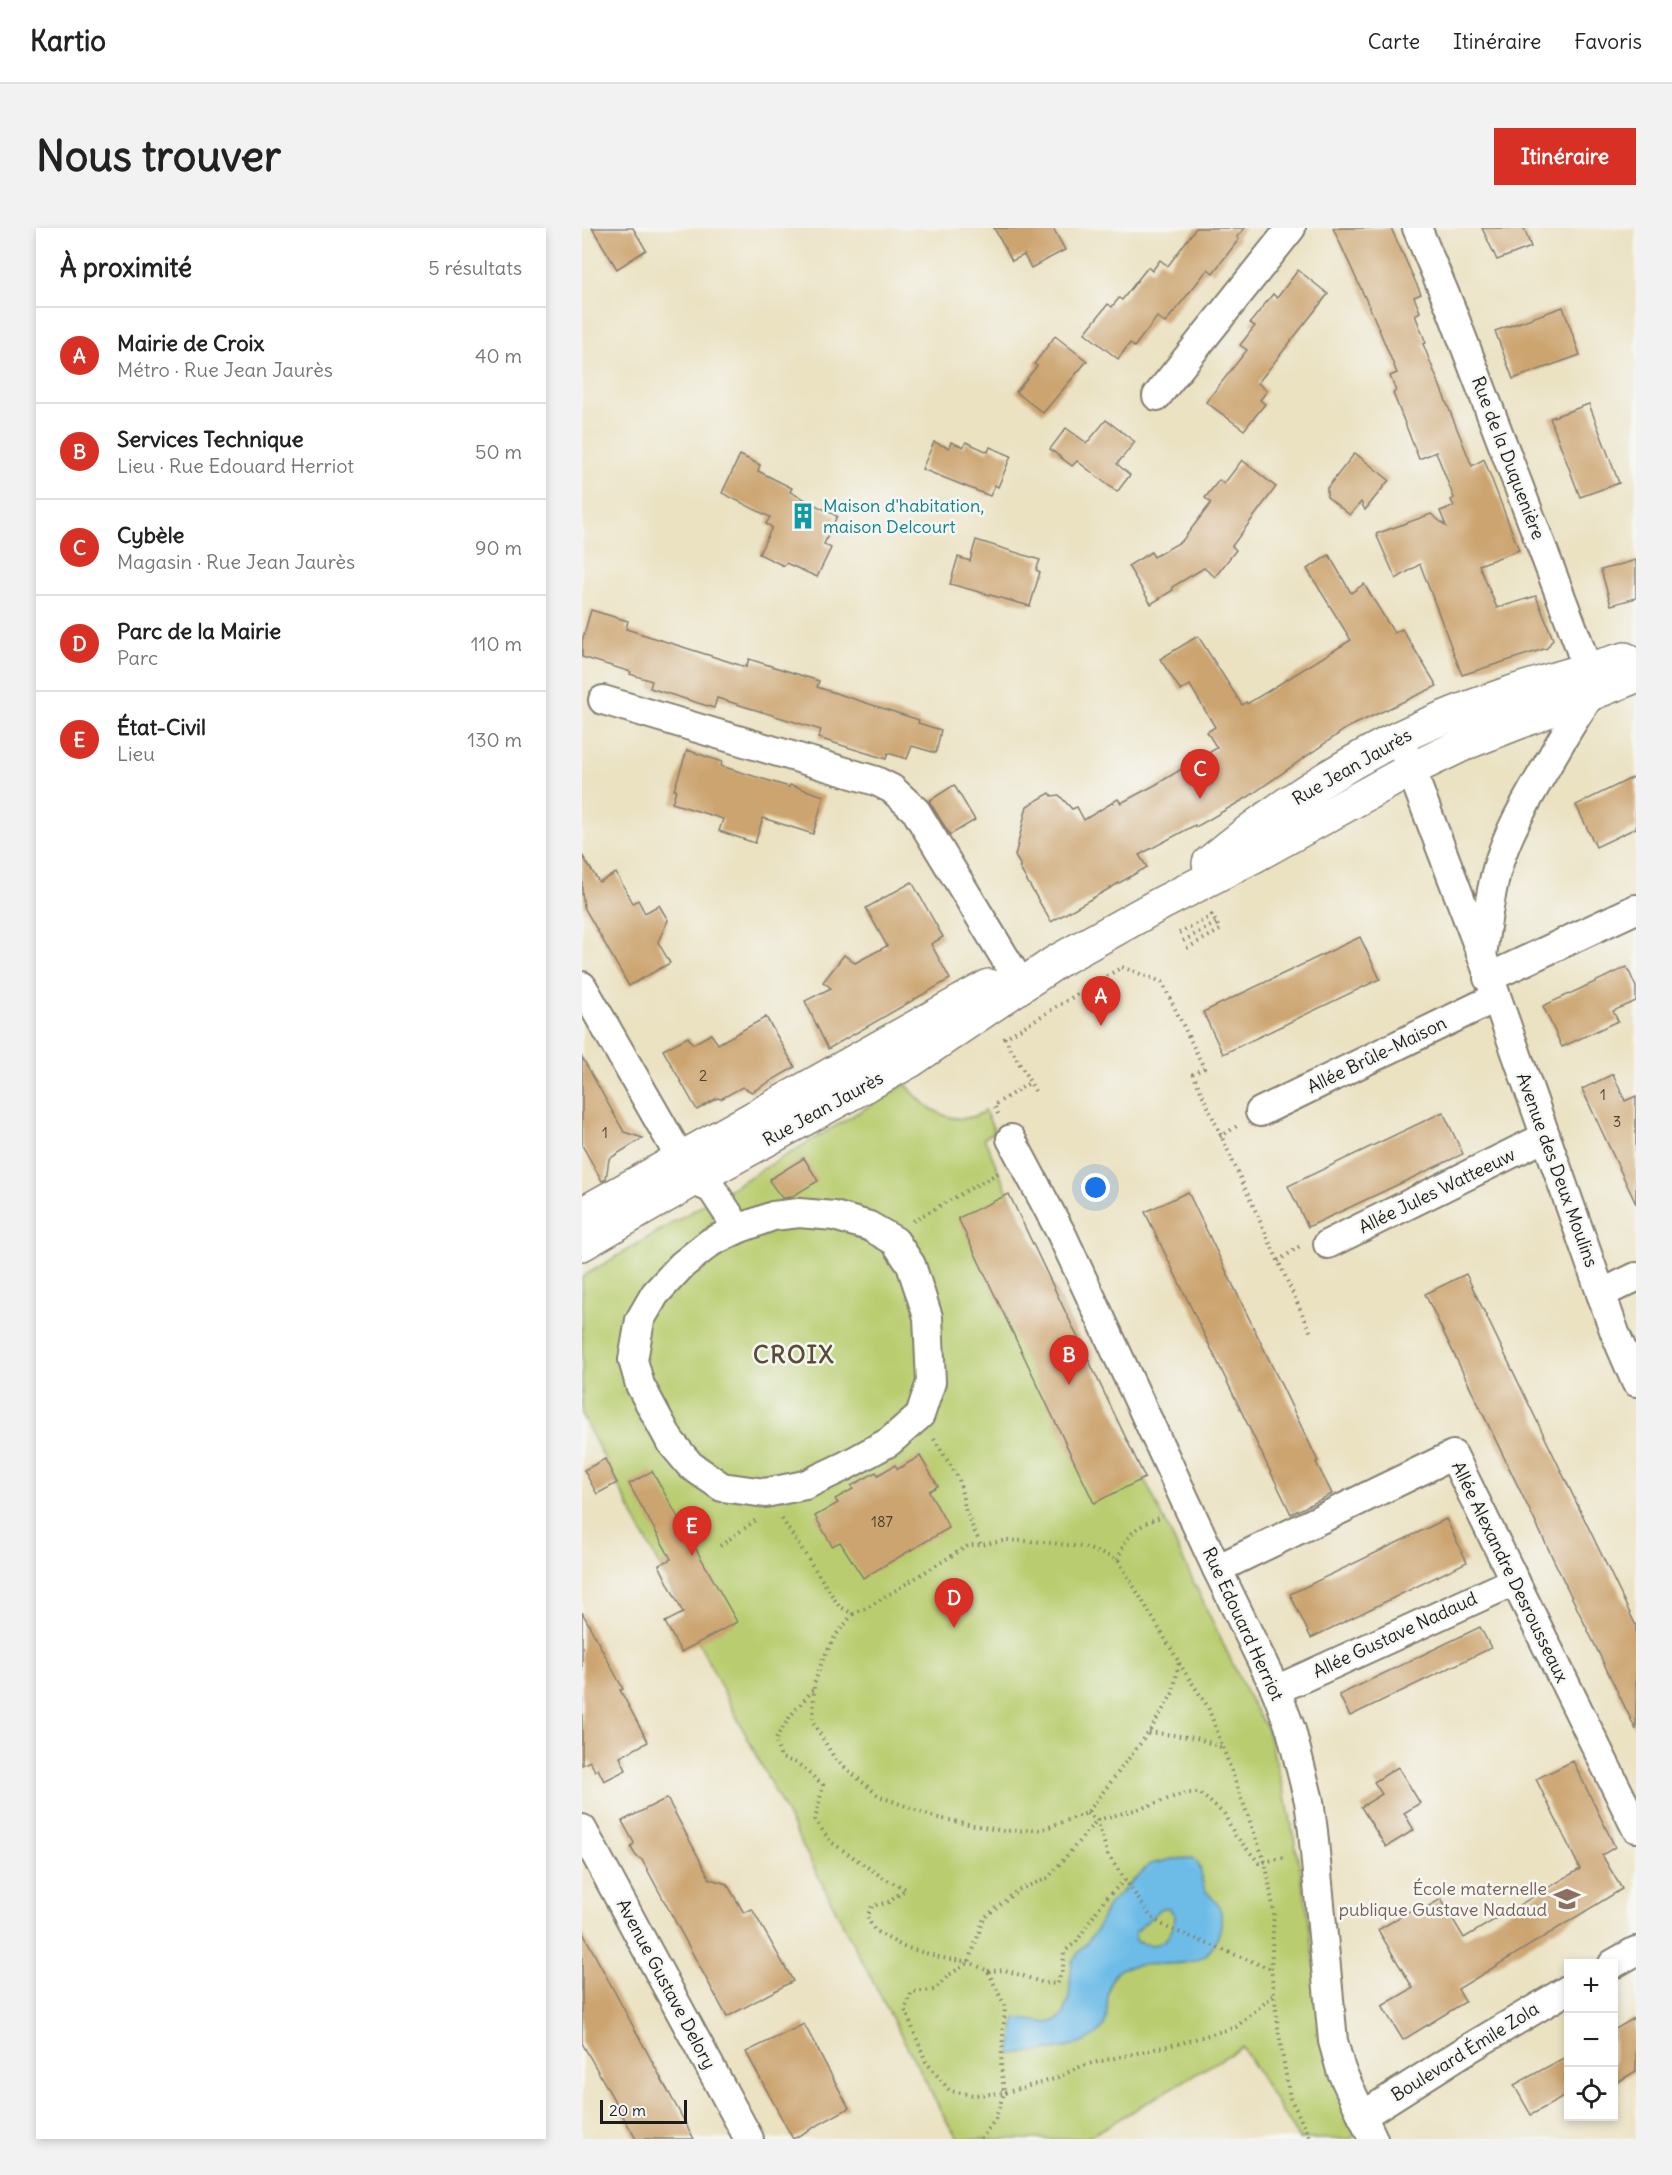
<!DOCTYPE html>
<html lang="fr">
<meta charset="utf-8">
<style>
body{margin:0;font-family:Delius,sans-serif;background:#f2f2f2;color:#222}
.controls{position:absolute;right:18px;bottom:18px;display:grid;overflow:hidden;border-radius:0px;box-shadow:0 3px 9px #0003}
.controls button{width:54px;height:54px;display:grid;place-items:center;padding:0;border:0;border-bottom:2px solid #e0e0e0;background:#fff;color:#222;font:30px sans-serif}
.scale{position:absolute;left:18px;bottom:15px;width:87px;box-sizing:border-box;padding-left:6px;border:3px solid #1c1c1c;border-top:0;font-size:16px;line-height:21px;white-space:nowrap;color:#1c1c1c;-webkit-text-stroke:4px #f6f6f2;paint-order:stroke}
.you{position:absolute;left:514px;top:960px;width:21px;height:21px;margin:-15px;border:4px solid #fff;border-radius:50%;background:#1a73e8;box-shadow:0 0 0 9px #1a73e833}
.badge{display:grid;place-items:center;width:39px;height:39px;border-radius:50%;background:#d93025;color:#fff;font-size:20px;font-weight:700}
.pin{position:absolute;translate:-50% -50px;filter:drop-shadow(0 2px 3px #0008)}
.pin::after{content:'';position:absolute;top:32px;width:21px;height:18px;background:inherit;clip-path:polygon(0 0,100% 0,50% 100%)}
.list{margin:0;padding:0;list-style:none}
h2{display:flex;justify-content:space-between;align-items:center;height:78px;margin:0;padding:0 24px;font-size:26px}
h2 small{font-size:20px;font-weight:400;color:#767676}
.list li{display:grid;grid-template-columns:39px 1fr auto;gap:18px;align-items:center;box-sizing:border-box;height:96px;padding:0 24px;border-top:2px solid #e0e0e0}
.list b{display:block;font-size:22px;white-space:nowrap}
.list p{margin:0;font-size:20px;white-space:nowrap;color:#767676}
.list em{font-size:20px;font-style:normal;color:#767676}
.icon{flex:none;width:33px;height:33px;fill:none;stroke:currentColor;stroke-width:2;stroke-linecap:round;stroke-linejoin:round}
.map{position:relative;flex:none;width:1054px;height:1911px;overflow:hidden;border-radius:0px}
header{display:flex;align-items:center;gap:36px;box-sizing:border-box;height:84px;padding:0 30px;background:#fff;border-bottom:2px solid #e0e0e0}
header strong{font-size:28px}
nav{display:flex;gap:33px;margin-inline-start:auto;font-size:21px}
.intro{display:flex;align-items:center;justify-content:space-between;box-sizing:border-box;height:144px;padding:0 36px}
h1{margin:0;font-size:42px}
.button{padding:15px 27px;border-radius:0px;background:#d93025;color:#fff;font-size:21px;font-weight:700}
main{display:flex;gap:36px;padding:0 36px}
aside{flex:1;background:#fff;border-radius:0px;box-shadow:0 3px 9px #0003}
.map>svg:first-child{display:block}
</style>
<header>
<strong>Kartio</strong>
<nav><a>Carte</a><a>Itinéraire</a><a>Favoris</a></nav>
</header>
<div class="intro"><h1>Nous trouver</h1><a class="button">Itinéraire</a></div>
<main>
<aside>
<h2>À proximité<small>5 résultats</small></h2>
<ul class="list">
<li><span class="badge">A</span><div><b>Mairie de Croix</b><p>Métro · Rue Jean Jaurès</p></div><em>40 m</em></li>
<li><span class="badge">B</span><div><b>Services Technique</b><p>Lieu · Rue Edouard Herriot</p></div><em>50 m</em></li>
<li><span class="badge">C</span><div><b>Cybèle</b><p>Magasin · Rue Jean Jaurès</p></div><em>90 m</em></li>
<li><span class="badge">D</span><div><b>Parc de la Mairie</b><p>Parc</p></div><em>110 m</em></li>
<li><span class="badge">E</span><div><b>État-Civil</b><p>Lieu</p></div><em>130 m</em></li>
</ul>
</aside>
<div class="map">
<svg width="1054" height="1911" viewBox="0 0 1054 1911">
<rect width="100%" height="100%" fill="#f6f6f2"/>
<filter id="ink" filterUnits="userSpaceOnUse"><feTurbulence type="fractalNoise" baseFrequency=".0167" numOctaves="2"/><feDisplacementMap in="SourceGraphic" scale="12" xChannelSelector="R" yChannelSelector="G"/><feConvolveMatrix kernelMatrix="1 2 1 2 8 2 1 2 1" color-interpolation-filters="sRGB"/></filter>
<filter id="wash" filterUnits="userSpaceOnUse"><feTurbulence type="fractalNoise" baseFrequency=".008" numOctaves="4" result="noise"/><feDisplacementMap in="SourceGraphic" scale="24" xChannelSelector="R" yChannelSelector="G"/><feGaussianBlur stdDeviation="1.35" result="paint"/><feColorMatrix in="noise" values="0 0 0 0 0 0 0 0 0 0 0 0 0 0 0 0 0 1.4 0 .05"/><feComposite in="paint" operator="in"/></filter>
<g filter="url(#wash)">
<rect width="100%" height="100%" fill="#ebe2c2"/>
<!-- green -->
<path fill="#b9cd70" stroke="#6a7446" stroke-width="1.5" d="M324,856C342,881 374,902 403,883L413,904L402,910L427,966L666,1468L685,1501L707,1583L725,1679L747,1841L773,1905L770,1911H717L660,1819L503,1911H377L366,1896L273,1720L0,1187V1049Z"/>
<!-- water -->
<path fill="#6cbce7" stroke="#446c82" stroke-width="1.5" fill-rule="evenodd" d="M611,1630C621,1639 618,1647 622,1659C625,1667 636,1673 638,1681C643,1699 633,1725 615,1732C596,1740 546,1732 535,1744C526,1753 526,1768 525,1779C525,1785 525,1792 522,1797C508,1824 456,1823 429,1826L434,1790L466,1795L475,1792L482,1786L487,1769L490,1733L513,1704L527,1676L568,1636L591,1631ZM579,1680H587L593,1688C590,1712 577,1723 554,1713L553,1705Z"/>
<g id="blocks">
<!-- building -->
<g fill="#cca470">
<polygon points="10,0 51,0 64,22 35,41"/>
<polygon points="412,0 471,0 483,22 449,40 442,27 430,33"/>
<polygon points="614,0 663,0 655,9 657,11 631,45 626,41 583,95 575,89 552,119 548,115 536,131 503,105 526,76 530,79 537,70 540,72 566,39 570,43 578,32 586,38"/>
<polygon points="751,0 809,0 839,66 832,69 838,84 833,87 844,115 841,116 890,238 902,231 937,322 897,337 915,380 954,368 971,411 965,420 880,447 838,336 814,351 794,306 849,286 864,298 858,283 872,278 869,272 872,270 854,224 837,231 811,165 814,163 808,148 815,145 791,87"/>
<polygon points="900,0 942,0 949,19 915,32"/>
<polygon points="716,42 746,66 676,155 685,163 678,172 683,176 662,202 624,174 665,122 658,117 673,98 668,95 691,66 695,70"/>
<polygon points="981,79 998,127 931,151 913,103"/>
<polygon points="473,108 505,133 461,185 434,164 455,138 452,136"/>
<polygon points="1007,176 1037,255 998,269 968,190"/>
<polygon points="524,192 553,214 535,236 548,247 535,264 495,233 490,238 468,221 484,200 505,215"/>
<polygon points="352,214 367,220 369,214 381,219 384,214 406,224 408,219 429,228 416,259 413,257 408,268 340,241"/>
<polygon points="773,225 807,252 783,282 779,274 768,287 745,269 745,260"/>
<polygon points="158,227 178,237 176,243 210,260 208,264 255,288 242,316 249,320 235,349 204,335 202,338 177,326 190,299 184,296 188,289 140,265"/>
<polygon points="660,232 694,259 650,318 654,322 633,349 622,340 590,359 591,362 569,376 546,338 569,324 572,329 600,313 629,275 623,270 637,252 642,256"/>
<polygon points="394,312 458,332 454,342 458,344 448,378 368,356 376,329 388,333"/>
<polygon points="747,327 769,365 782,356 812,405 820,401 855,458 765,500 666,569 614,599 613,597 557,627 565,639 469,694 437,639 439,638 433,628 445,578 468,565 470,568 477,567 490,581 495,579 502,592 536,571 539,575 573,557 635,520 625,504 633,499 608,457 599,463 578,431 616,408 660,477 664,474 665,476 769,412 725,341"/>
<polygon points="1054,332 1054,370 1029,377 1019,342"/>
<polygon points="9,382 46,393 44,401 164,439 167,431 237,453 235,459 337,492 336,495 359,502 354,525 330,518 325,531 306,525 304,531 236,510 239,502 135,470 132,480 68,460 70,453 48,446 49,444 0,429 0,413"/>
<polygon points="105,522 140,534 139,538 207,559 208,557 242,568 231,606 181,590 173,615 137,603 141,591 90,575 94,562 92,562"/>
<polygon points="1054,548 1054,600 1014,619 994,577"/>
<polygon points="372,557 393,592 368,607 347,573"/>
<polygon points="0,627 17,654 34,645 51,675 56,672 63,685 77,677 86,692 76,714 88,735 47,758 2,679 0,665"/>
<polygon points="330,654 361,709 349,716 368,751 246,821 223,773 249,760 241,754 262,727 273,735 305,718 284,680"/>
<polygon points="778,709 798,751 641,826 621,784"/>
<polygon points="1045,739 1054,759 1054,773 1031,783 1036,793 980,819 961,778"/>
<polygon points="184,789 213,839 170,864 160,859 139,871 135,870 115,882 81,822 106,809 111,816 129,806 136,816"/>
<polygon points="0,829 42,904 61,910 27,931 24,951 20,953 0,917"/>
<polygon points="1031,846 1043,873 1054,868 1054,976 1000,861"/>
<polygon points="861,884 881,926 726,999 706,958"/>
<polygon points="222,930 236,953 209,969 200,970 188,954 188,951"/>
<polygon points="606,964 736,1233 734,1234 750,1266 709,1286 563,984"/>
<polygon points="427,966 563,1250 512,1275 376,990"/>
<polygon points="884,1046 1054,1398 1054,1502 843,1066"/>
<polygon points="338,1228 356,1258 347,1263 367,1300 281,1350 258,1314 250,1318 233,1288 256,1275 253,1271 271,1261 269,1258 294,1244 296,1247 313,1237 316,1241"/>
<polygon points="23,1231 35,1255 15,1266 2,1242"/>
<polygon points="70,1243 155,1394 99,1424 83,1394 101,1385 77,1337 89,1331 47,1256"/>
<polygon points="864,1291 885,1334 729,1410 708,1366"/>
<polygon points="0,1384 41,1461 38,1462 66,1514 38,1529 44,1542 22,1553 16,1541 13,1543 8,1533 0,1537"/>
<polygon points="898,1399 909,1420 768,1488 757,1467"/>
<polygon points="991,1533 1033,1619 1020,1627 1040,1661 876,1761 883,1774 821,1812 800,1778 831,1760 796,1702 831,1681 833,1686 859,1671 882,1710 998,1641 954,1551"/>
<polygon points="816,1539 838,1575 822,1585 832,1602 804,1619 779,1579 800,1566 792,1554"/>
<polygon points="85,1570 128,1651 145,1656 162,1685 170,1681 211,1753 145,1789 60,1632 54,1628 49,1620 52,1615 40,1593"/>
<polygon points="0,1703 52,1800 112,1911 54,1911 0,1815"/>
<polygon points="1054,1789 1054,1843 1032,1856 1032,1802"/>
<polygon points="222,1796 267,1880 211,1911 164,1824"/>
<polygon points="987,1827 987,1866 949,1887 932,1857"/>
</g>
</g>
</g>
<g filter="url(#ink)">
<use href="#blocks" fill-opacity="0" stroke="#847f6f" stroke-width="1.5"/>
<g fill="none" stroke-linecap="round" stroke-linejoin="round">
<!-- minor casing -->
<g stroke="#847f6f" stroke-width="32">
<g id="minor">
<path d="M835,0L869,81L996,414L1012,463C993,487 978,515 963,541C944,574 925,605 915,641C907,669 904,699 900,728"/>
<polyline points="575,168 709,0"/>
<polyline points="21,472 294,553 310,561 334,583 440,758"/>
<polyline points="817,510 900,728 1033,1105 1054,1154"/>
<polyline points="906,750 1054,681"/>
<polyline points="0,758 111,952 130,961 156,1001 129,1014 100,1037 73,1066 58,1092 51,1132 58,1157 88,1213 108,1237 140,1259 183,1265 223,1257 263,1238 307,1214 338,1187 349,1154 346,1089 329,1037 313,1013 287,998 252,988 217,985 191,988 156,1001"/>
<polyline points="678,884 913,770"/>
<polyline points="429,911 480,1007 635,1341 694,1462 709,1502 727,1573 731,1603 751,1813 759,1842 791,1911"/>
<polyline points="746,1016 963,909"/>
<polyline points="1019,1066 1054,1049"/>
<polyline points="635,1341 871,1227 1054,1600"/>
<polyline points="694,1462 933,1353"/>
<polyline points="0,1601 167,1911"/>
<polyline points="1031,1736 1054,1723"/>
<polyline points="780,1888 881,1824 987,1761"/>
</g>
</g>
<!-- major casing -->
<g stroke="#847f6f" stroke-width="36">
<g id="major">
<path d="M627,635C682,589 743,548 806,515C881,477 962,453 1043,431"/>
<polyline points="0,986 407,758"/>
<polyline points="0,1016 111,952 328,833 474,734 580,675 672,628 828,542 884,515 1054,448"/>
</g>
</g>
<!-- path -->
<g stroke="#847f6f" stroke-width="4" stroke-dasharray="1.5 4.5" stroke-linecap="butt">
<polyline points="597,705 626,690"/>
<polyline points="601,713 634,695"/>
<polyline points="605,720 638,702 630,687 634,685"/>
<polyline points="453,863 423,810 540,739 580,754 622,840 611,846 729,1105"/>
<polyline points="416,886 412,877 449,854"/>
<polyline points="638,909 655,898"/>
<polyline points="331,993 416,945"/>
<polyline points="696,1033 718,1018"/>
<polyline points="352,1211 377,1251 384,1285 399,1317"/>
<polyline points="200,1291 257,1378 271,1386 288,1378 387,1317 399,1317 425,1312 461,1314 502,1319 536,1332 597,1434 591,1465 567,1504 505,1585 459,1602 421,1603 352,1589 297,1568 253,1531 231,1494 232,1456 241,1431 254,1407 271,1386"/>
<polyline points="138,1318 174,1292"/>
<path d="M536,1332C544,1305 555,1298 581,1288"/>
<polyline points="597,1435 626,1479 684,1637 692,1685 689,1741 697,1807 708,1870 729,1911"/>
<polyline points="231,1462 209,1487 193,1512 199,1530 215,1535 241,1557 233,1592 249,1614 303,1651 324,1661 307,1674 290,1678 285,1689 293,1703 322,1719 361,1730 387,1734 406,1743 423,1779 419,1836 422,1865 472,1851 502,1837 599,1815 654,1799 692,1767"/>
<polyline points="567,1504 614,1510 642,1520"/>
<polyline points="505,1585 515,1592 526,1627 569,1689 586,1700 689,1741"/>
<polyline points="406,1743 423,1742 462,1755 475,1756 481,1740 482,1724 495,1713 522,1672 543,1652"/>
<polyline points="399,1911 413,1892 422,1865 391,1867 368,1863 344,1834 323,1781 330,1764 352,1762 367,1747 387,1734 402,1690 436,1662 466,1650 515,1592 560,1580 603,1565 618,1565 642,1586 653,1607 677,1635 704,1629"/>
</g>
<!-- minor -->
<use href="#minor" stroke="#fff" stroke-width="28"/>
<!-- major -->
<use href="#major" stroke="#fff" stroke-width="33"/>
</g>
</g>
<!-- icons -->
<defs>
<g id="building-bare" transform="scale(2.07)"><path d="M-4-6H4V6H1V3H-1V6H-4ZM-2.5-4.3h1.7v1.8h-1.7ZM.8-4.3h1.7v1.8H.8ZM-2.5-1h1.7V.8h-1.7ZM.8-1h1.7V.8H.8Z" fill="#0f9aa8" stroke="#f6f6f2" stroke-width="2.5" paint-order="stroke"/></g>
<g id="school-bare" transform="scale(2.07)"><path d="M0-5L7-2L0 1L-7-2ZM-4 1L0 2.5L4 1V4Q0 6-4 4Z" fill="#8d6e63" stroke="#f6f6f2" stroke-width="2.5" paint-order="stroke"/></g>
</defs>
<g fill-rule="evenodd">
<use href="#building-bare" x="221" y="288"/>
<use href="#school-bare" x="985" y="1671"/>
</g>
<g text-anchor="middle" stroke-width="5" stroke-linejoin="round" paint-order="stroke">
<!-- number labels -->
<g font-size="15" fill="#483e31">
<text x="121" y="853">2</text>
<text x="1021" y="872">1</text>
<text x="1035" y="899">3</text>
<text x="23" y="910">1</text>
<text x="300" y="1299">187</text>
</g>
<!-- street labels -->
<g font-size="18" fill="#1c1c1c" stroke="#f6f6f2">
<text transform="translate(926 230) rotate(69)" y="6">Rue de la Duquenière</text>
<text transform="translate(770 539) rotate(-30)" y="6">Rue Jean Jaurès</text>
<text transform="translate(795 827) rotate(-26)" y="6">Allée Brûle-Maison</text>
<text transform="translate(241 881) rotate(-29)" y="6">Rue Jean Jaurès</text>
<text transform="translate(975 942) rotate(70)" y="6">Avenue des Deux Moulins</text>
<text transform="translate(855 963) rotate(-26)" y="6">Allée Jules Watteeuw</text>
<text transform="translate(928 1344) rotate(64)" y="6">Allée Alexandre Desrousseaux</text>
<text transform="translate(661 1396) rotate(65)" y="6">Rue Edouard Herriot</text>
<text transform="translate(813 1407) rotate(-25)" y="6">Allée Gustave Nadaud</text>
<text transform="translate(84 1756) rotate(62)" y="6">Avenue Gustave Delory</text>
<text transform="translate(883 1824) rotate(-32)" y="6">Boulevard Émile Zola</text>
</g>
<!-- culture labels -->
<g font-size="18" fill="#0d838f" stroke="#f6f6f2" text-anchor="start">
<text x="241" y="284">Maison d'habitation,<tspan x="241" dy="21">maison Delcourt</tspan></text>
</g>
<!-- education labels -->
<g font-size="18" fill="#785e54" stroke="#f6f6f2" text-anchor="end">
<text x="965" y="1667">École maternelle<tspan x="965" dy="21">publique Gustave Nadaud</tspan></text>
</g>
<!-- district labels -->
<g font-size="24" font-weight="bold" letter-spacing="1.5" fill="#5a4c39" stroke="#f6f6f2">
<text x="212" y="1135">CROIX</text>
</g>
</g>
</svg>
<div class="controls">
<button>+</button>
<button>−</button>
<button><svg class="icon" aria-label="locate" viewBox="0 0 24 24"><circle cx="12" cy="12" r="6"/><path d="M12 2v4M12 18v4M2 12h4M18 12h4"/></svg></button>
</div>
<div class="scale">20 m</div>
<div class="you"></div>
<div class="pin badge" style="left:519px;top:798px">A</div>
<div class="pin badge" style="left:487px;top:1157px">B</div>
<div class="pin badge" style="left:618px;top:571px">C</div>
<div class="pin badge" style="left:372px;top:1400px">D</div>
<div class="pin badge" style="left:110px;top:1328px">E</div>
</div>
</main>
